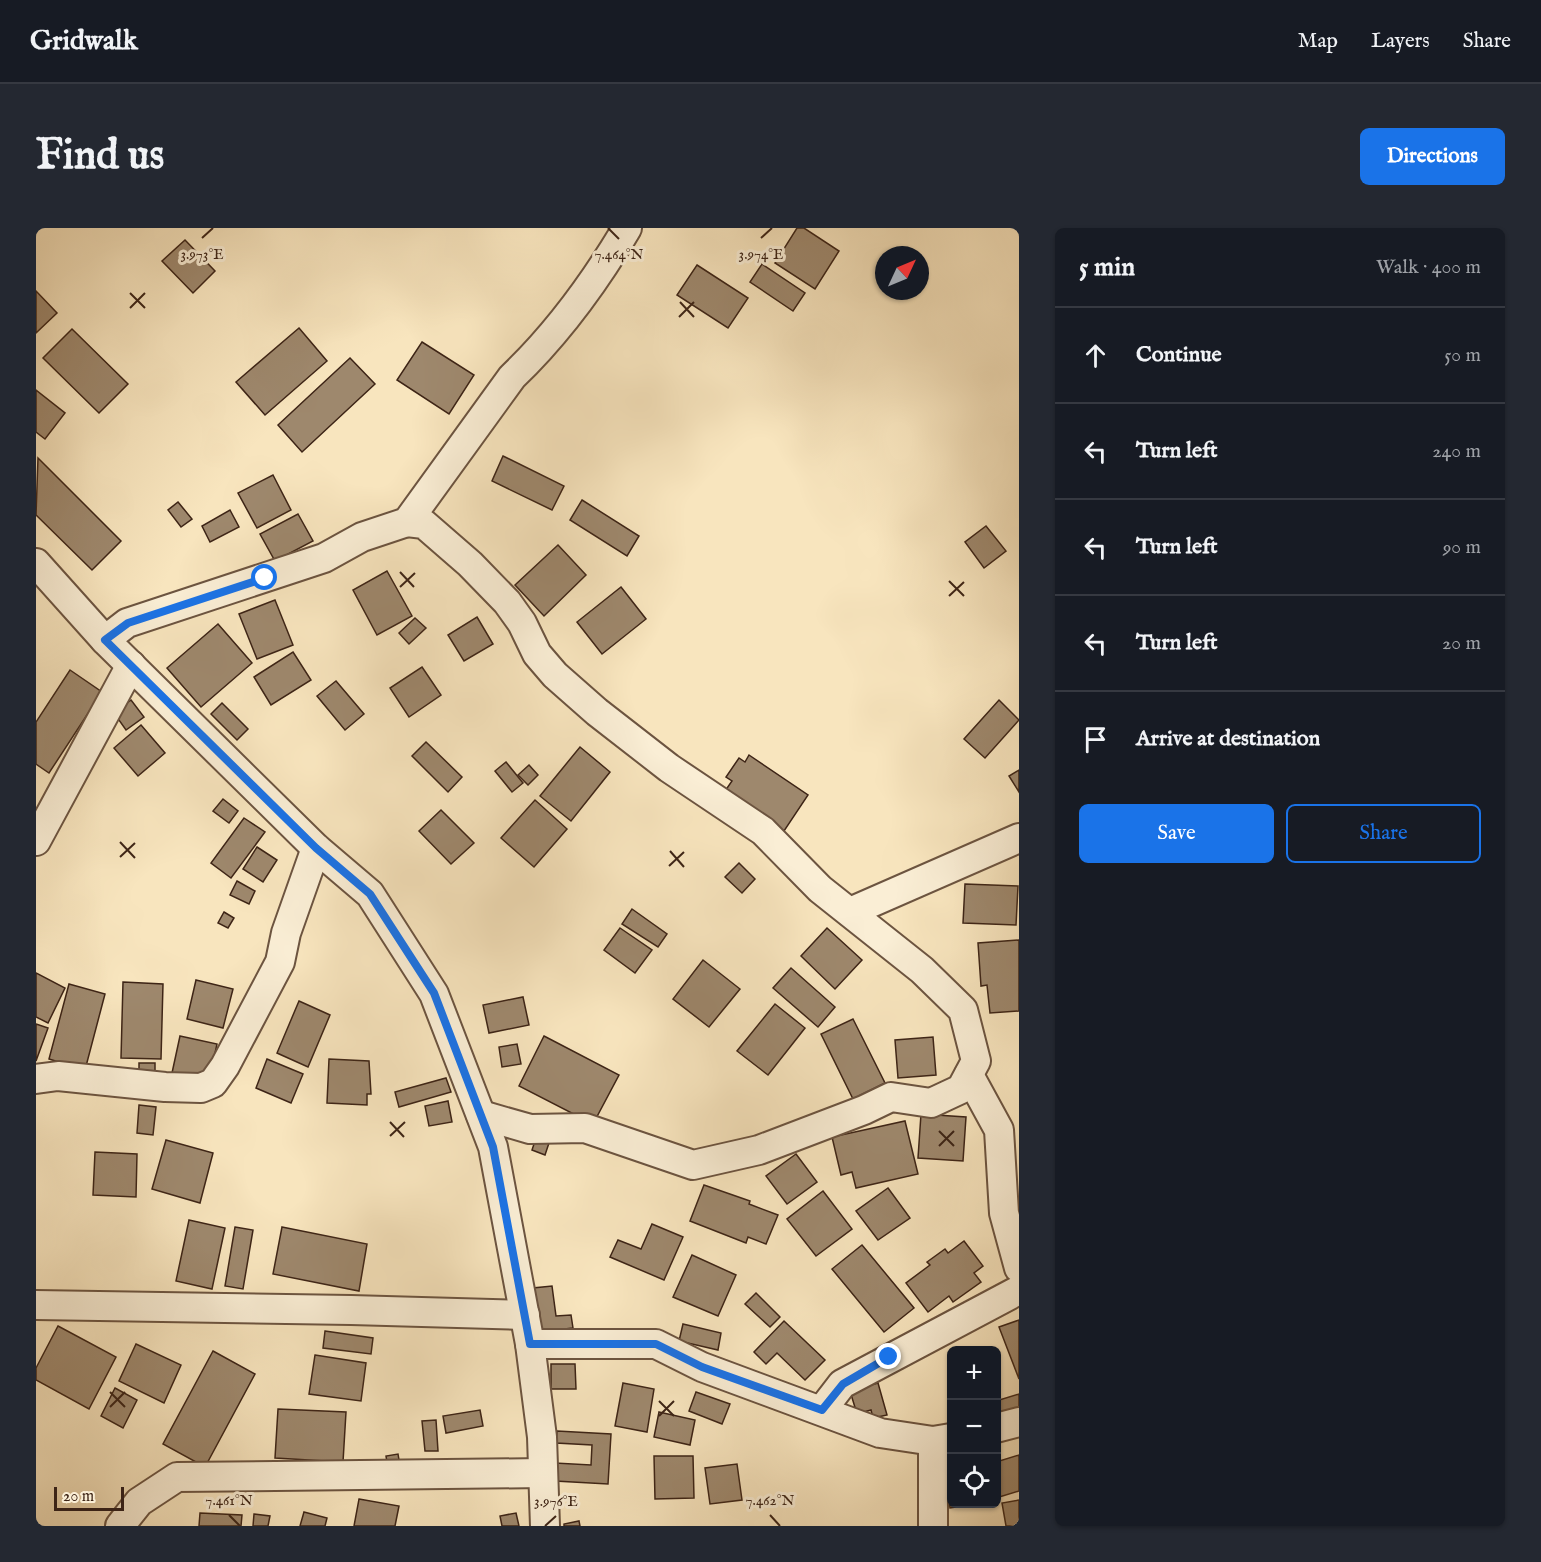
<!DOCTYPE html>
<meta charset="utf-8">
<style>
body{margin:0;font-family:"IM FELL English",serif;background:#242831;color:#f1f3f6}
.controls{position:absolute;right:18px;bottom:18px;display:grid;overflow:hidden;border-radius:9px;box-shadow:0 2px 4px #0004}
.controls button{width:54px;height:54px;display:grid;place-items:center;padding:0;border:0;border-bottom:2px solid #363941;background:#171b24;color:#f1f3f6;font:30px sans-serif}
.compass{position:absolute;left:839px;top:18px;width:54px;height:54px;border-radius:50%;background:#171b24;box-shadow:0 2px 4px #0004;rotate:46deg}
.scale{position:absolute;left:18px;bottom:15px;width:70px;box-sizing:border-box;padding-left:6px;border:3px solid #3d2416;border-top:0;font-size:16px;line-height:21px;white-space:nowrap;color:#3d2416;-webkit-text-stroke:4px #faeed5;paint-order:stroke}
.stop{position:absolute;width:18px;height:18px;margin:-14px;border:4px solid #1a73e8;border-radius:50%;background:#fff}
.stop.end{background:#1a73e8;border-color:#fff;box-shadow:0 2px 6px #0008}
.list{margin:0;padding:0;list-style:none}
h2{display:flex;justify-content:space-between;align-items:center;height:78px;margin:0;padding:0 24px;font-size:26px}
h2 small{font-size:20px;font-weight:400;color:#9ea1a6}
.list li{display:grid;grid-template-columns:39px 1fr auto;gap:18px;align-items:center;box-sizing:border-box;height:96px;padding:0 24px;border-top:2px solid #363941}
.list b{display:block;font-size:22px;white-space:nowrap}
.list em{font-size:20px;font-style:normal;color:#9ea1a6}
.actions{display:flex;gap:12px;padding:18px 24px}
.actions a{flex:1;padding:14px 0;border:2px solid #1a73e8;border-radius:9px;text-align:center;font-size:21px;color:#1a73e8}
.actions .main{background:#1a73e8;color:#fff}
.icon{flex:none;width:33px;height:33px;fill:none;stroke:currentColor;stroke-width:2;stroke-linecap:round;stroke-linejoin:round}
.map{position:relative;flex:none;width:983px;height:1298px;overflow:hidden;border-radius:9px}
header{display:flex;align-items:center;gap:36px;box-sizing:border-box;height:84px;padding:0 30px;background:#171b24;border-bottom:2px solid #363941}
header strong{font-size:28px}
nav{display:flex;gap:33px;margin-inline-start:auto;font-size:21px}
.intro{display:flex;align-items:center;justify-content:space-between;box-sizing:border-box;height:144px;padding:0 36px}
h1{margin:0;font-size:42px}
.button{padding:15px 27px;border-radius:9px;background:#1a73e8;color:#fff;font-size:21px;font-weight:700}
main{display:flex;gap:36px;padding:0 36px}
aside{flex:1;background:#171b24;border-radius:9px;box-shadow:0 2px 4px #0004}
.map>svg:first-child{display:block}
</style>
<header>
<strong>Gridwalk</strong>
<nav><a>Map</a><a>Layers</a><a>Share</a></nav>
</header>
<div class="intro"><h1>Find us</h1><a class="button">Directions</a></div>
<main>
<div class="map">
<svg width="983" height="1298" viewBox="0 0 983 1298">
<rect width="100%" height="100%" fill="#f8e5be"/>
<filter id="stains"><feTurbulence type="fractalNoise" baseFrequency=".00333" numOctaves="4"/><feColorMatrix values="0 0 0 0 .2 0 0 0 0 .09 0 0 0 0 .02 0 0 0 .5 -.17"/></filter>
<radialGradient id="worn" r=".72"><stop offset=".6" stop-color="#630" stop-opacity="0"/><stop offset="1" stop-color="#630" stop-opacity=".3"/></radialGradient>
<!-- building -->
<g fill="#9e886d" stroke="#3d2416" stroke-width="1.5">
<polygon points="761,0 768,0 803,23 779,61 739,35"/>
<polygon points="149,12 179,43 157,65 126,33"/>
<polygon points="726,36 769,65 757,83 714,54"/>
<polygon points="661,37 712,70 692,100 641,67"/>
<polygon points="0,63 21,85 0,105"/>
<polygon points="263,100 291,133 229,187 200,154"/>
<polygon points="36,101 92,156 63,185 7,130"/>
<polygon points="386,114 438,147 413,186 361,152"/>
<polygon points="314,130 339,156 266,224 242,197"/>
<polygon points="0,162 29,185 9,211 0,204"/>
<polygon points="467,228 528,258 516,282 456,253"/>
<polygon points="2,230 85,313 56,342 0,287"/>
<polygon points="237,247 255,282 221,300 202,265"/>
<polygon points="546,272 603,308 591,328 534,292"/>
<polygon points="142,274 156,291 145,299 132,282"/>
<polygon points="194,282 203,299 174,314 166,298"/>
<polygon points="262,286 277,313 239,333 224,306"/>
<polygon points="950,298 970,323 948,340 929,314"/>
<polygon points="522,317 550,347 508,388 479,357"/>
<polygon points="351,343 376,388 341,407 317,362"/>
<polygon points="585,359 610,391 566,426 541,394"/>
<polygon points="239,372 257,417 221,431 203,386"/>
<polygon points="441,389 457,416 428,433 412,407"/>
<polygon points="379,390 390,400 373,416 363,405"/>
<polygon points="182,396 216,435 165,479 131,440"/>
<polygon points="257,424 275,452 235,477 218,449"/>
<polygon points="386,439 405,467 373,489 354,460"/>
<polygon points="34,442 66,464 13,545 0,536 0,494"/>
<polygon points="300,453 328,486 309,502 281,468"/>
<polygon points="95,472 108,489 90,502 78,485"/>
<polygon points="963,472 983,492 949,530 928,511"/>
<polygon points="186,475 212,501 201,512 175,486"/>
<polygon points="105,497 129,525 102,548 78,520"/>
<polygon points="390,514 426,549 412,564 376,528"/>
<polygon points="544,519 574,544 535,593 504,568"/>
<polygon points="713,527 772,567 748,603 689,563 696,553 690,549 703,530 709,534"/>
<polygon points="470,534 487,555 476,564 459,543"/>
<polygon points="493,537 502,547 492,557 482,547"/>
<polygon points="983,542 983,564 973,548"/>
<polygon points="187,571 202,583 193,595 177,583"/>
<polygon points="499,572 531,601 498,639 465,610"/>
<polygon points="405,582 438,615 415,636 383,603"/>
<polygon points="208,590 229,604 195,650 175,635"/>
<polygon points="221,619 241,632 227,654 207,641"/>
<polygon points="703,635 719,651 706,665 689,649"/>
<polygon points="201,653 219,663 213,676 194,667"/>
<polygon points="929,656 982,658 980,697 927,695"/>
<polygon points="596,681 631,706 622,719 586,696"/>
<polygon points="188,684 198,690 192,700 182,695"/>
<polygon points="584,700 616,722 599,745 568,722"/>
<polygon points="791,700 826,732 799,761 765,728"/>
<polygon points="983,712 983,783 954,785 951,757 945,758 942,715"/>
<polygon points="667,732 704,761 673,799 637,771"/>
<polygon points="755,740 799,779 782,799 737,760"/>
<polygon points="0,745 29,760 12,795 0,789"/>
<polygon points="160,752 197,761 187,800 151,791"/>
<polygon points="87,754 127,756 125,831 85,830"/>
<polygon points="33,756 69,766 49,842 13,831"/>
<polygon points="487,769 493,797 453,805 447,777"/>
<polygon points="263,773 294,787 272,839 241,825"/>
<polygon points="739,776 769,800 732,847 701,823"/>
<polygon points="817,791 849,855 817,871 785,806"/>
<polygon points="0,796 12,800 0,833"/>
<polygon points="144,808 181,816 173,853 136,845"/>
<polygon points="508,808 583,847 557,896 483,858"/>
<polygon points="897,809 900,847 862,850 859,812"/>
<polygon points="481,816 485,836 466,839 463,819"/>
<polygon points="231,831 267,846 255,875 220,860"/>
<polygon points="293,831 333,833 335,866 331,866 331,877 291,875"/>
<rect x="103" y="835" width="16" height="14"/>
<polygon points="410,850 415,864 363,879 359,864"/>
<polygon points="412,873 416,894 393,898 389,878"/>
<polygon points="103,877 120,879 117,907 101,905"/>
<polygon points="885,886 930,889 927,933 882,930"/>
<polygon points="869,893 882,946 820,960 816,944 805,947 796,909"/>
<polygon points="500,910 513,915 509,927 496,922"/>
<polygon points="130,912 177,925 164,975 116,961"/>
<polygon points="59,924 101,926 100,969 57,967"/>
<polygon points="760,926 781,954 751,976 730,948"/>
<polygon points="668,957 714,973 713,976 742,987 730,1016 712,1009 710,1015 654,993"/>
<polygon points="852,960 874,990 842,1012 820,983"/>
<polygon points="787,963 816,1001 780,1028 751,991"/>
<polygon points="153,992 189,1000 176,1061 140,1053"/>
<polygon points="616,996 647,1009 628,1052 574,1029 582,1012 605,1021"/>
<polygon points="199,999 217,1002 207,1061 189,1058"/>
<polygon points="246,999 331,1016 323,1063 237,1046"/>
<polygon points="928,1013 947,1038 938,1045 945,1054 917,1074 913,1068 892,1084 870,1055 894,1037 891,1034 909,1021 912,1025"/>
<polygon points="826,1017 878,1080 848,1104 796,1041"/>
<polygon points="656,1027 700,1047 682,1088 637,1069"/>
<polygon points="516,1058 520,1088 535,1087 537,1100 503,1104 497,1060"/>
<polygon points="720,1065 744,1089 734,1099 709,1076"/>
<polygon points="983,1092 983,1151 963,1099"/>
<polygon points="748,1093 789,1132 769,1152 741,1125 730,1136 718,1124"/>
<polygon points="647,1096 685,1105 682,1122 643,1113"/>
<polygon points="22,1098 80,1129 53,1181 0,1152 0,1140"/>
<polygon points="289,1103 337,1110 335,1126 287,1120"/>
<polygon points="100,1116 145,1137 128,1175 83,1153"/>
<polygon points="177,1123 219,1146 169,1239 127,1216"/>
<polygon points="279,1127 330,1135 325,1173 273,1166"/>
<polygon points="515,1136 539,1136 540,1161 515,1161"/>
<polygon points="587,1155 618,1161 611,1204 579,1198"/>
<polygon points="842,1155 851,1187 837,1190 835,1182 821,1186 814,1163"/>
<polygon points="79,1160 101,1172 87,1200 65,1188"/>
<polygon points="660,1164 694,1176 686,1196 653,1183"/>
<polygon points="983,1166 983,1182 963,1188 960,1173"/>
<polygon points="242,1181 310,1184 307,1234 239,1230"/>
<polygon points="444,1182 447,1198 410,1205 407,1188"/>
<polygon points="623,1184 659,1192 654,1217 618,1209"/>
<polygon points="400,1192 402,1223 389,1223 386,1193"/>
<polygon points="521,1203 575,1206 572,1256 519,1253 519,1235 555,1237 556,1217 520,1215"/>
<polygon points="362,1226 364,1238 352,1240 350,1228"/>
<polygon points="983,1227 983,1263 960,1270 960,1234"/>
<polygon points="618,1228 657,1228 658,1270 619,1271"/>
<polygon points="701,1236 706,1272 674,1276 669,1240"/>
<polygon points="909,1237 915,1237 915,1276 926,1276 926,1278 914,1280"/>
<polygon points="323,1271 363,1278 359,1298 318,1298"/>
<polygon points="983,1272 983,1298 970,1298 966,1275"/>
<polygon points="268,1284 291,1290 289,1298 264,1298"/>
<polygon points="164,1285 206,1287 205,1298 163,1298"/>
<polygon points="480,1285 483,1298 466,1298 464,1288"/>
<polygon points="218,1286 234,1288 232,1298 217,1298"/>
<polygon points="543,1293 544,1298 528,1298 528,1296"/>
</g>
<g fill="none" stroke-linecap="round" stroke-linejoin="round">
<!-- minor casing -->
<g stroke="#6c5440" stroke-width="32">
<g id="minor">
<polyline points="371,294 388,296 434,336 471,374 486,395 501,426 519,447 561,484 633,540 727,603 784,661 886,742 927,782 940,833 925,861 895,875 855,869 828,882 723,922 657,937 549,900 494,901 445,887"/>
<polyline points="0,335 69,412 280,620 334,666 398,766 457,919 494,1116 506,1209 509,1298"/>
<path d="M69,412L91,395L288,330L326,309L371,294L476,149C521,106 559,54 591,0"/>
<polyline points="0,613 95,437"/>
<polyline points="814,684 983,610"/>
<polyline points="933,847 963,902 968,985 983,1040"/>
<polyline points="0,851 22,848 129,859 165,860 177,855 189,838 244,734 250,705 280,620"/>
<polyline points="0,1077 315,1082 489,1087"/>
<polyline points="494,1116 620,1116 666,1139 844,1205 897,1213 915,1210"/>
<polyline points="786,1182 806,1156 983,1062"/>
<polyline points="960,1200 983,1194"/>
<polyline points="897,1213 897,1298"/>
<polyline points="84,1298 103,1274 141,1249 507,1245"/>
</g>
</g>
<!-- minor -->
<use href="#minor" stroke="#faeed5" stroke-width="28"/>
</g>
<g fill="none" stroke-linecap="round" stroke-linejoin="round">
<!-- route -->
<polyline stroke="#1a73e8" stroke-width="8" points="229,350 92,395 69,412 280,620 334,666 398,765 457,919 494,1116 620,1116 666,1139 786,1182 807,1156 853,1129"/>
</g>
<!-- ticks -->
<path fill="none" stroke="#3d2416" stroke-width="2" d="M572,0L583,11M166,10L177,0M725,10L736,0M94,65L109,80M644,74L658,89M94,80L109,65M643,89L658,74M364,344L378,359M913,353L928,368M364,359L379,345M913,368L928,354M84,614L99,630M634,623L648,639M84,629L99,615M633,638L648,624M354,894L368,909M903,903L918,918M354,908L369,894M903,918L918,903M74,1164L89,1179M623,1173L638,1188M74,1179L89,1164M623,1188L638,1173M193,1287L204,1298M734,1287L744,1298M509,1298L520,1288"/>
<g font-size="15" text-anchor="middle" fill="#3d2416" stroke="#faeed5" stroke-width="6" stroke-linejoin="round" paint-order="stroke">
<text x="166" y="31">3.973°E</text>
<text x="725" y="31">3.974°E</text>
<text x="583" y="31">7.464°N</text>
<text x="193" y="1277">7.461°N</text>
<text x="734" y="1277">7.462°N</text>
<text x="520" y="1278">3.976°E</text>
</g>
<rect width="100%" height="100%" filter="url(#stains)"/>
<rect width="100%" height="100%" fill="url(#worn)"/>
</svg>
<div class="controls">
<button>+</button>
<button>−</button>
<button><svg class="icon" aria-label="locate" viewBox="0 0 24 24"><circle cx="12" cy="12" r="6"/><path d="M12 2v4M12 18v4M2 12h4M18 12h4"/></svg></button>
</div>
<svg class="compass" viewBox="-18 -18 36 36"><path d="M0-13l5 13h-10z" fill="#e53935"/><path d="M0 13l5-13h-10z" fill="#9ea1a6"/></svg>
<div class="scale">20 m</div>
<div class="stop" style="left:229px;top:350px"></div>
<div class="stop end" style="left:853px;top:1129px"></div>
</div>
<aside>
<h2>5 min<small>Walk · 400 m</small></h2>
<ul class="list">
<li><svg class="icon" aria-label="ahead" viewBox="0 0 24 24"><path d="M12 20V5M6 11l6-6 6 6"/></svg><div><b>Continue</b></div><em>50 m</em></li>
<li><svg class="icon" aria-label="left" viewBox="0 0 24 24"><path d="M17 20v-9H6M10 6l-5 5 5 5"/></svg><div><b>Turn left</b></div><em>240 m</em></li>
<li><svg class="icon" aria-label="left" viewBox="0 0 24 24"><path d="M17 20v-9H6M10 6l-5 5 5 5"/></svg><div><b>Turn left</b></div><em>90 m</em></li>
<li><svg class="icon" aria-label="left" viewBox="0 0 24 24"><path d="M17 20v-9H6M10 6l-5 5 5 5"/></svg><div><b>Turn left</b></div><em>20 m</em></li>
<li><svg class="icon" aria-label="arrive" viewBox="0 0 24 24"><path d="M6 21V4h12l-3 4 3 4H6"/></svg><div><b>Arrive at destination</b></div></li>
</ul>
<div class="actions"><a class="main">Save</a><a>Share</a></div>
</aside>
</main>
